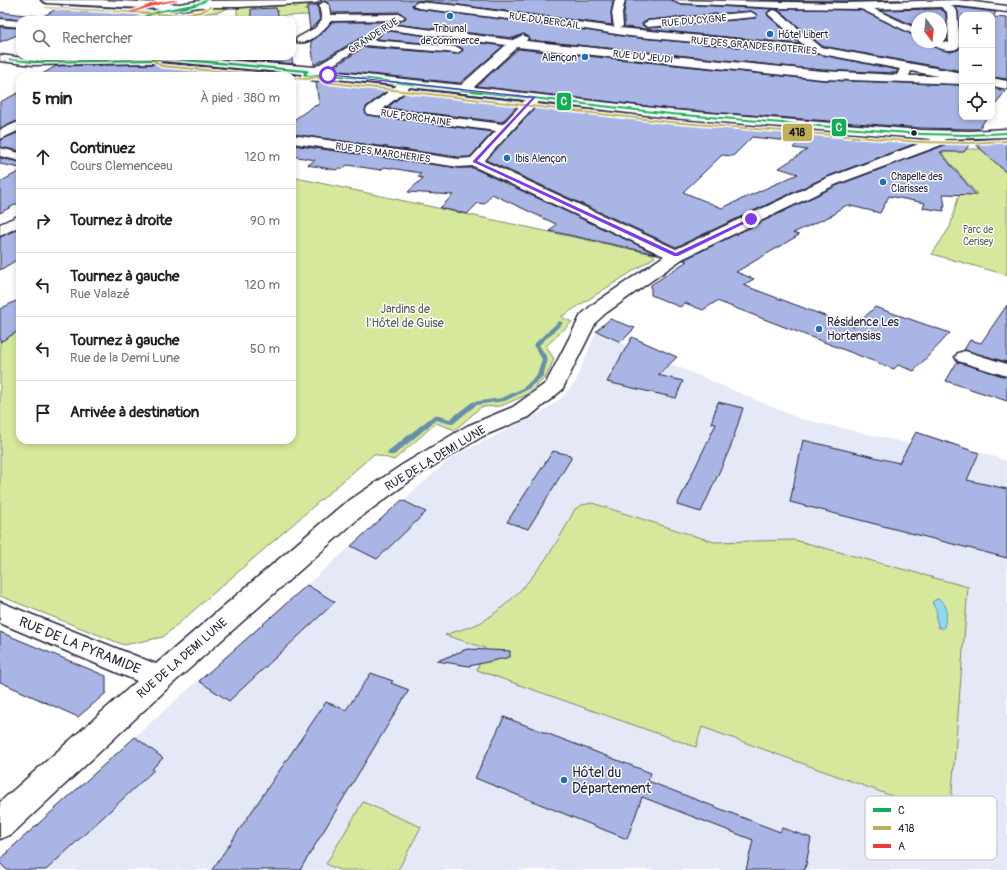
<!DOCTYPE html>
<html lang="fr">
<meta charset="utf-8">
<style>
body{margin:0;font-family:Pangolin,sans-serif;background:#f6f6f6;color:#202124}
.controls{position:absolute;right:12px;top:12px;display:grid;overflow:hidden;border-radius:8px;box-shadow:0 2px 6px #0003}
.controls button{width:36px;height:36px;display:grid;place-items:center;padding:0;border:0;border-bottom:1px solid #e0e0e0;background:#fff;color:#202124;font:20px sans-serif}
.compass{position:absolute;left:911px;top:12px;width:36px;height:36px;border-radius:50%;background:#fff;box-shadow:0 2px 6px #0003;rotate:165deg}
.stop{position:absolute;width:12px;height:12px;margin:-9px;border:3px solid #7c3aed;border-radius:50%;background:#fff}
.stop.end{background:#7c3aed;border-color:#fff;box-shadow:0 1px 4px #0008}
.list{margin:0;padding:0;list-style:none}
h2{display:flex;justify-content:space-between;align-items:center;height:52px;margin:0;padding:0 16px;font-size:17px}
h2 small{font-size:13px;font-weight:400;color:#757577}
.list li{display:grid;grid-template-columns:26px 1fr auto;gap:12px;align-items:center;box-sizing:border-box;height:64px;padding:0 16px;border-top:1px solid #e0e0e0}
.list b{display:block;font-size:15px;white-space:nowrap}
.list p{margin:0;font-size:13px;white-space:nowrap;color:#757577}
.list em{font-size:13px;font-style:normal;color:#757577}
.icon{flex:none;width:22px;height:22px;fill:none;stroke:currentColor;stroke-width:2;stroke-linecap:round;stroke-linejoin:round}
.map{position:relative;flex:none;width:1007px;height:870px;overflow:hidden}
.search{position:absolute;background:#fff;box-shadow:0 2px 6px #0003;left:16px;top:16px;width:280px;height:44px;display:flex;align-items:center;gap:10px;box-sizing:border-box;padding:0 14px;border-radius:12px;color:#757577;font-size:15px}
.panel{position:absolute;background:#fff;box-shadow:0 2px 6px #0003;left:16px;top:72px;width:280px;height:372px;border-radius:12px}
.map>svg:first-child{display:block}
</style>
<div class="map">
<svg width="1007" height="870" viewBox="0 0 1007 870">
<rect width="100%" height="100%" fill="#fff"/>
<filter id="ink" filterUnits="userSpaceOnUse"><feTurbulence type="fractalNoise" baseFrequency=".025" numOctaves="2"/><feDisplacementMap in="SourceGraphic" scale="8" xChannelSelector="R" yChannelSelector="G"/><feConvolveMatrix kernelMatrix="1 2 1 2 8 2 1 2 1" color-interpolation-filters="sRGB"/></filter>
<g filter="url(#ink)">
<!-- built -->
<polygon fill="#e5e9f7" points="596,332 798,418 911,444 916,431 1007,461 1007,870 0,870 0,858 158,716 451,458 542,412 561,398 575,383"/>
<!-- green -->
<g fill="#d6e89b" stroke="#7c856b">
<polygon points="315,4 315,6 308,6 308,9 304,10 308,10 309,15 279,16 258,20 237,20 237,8 294,5 294,7 298,7 298,5"/>
<polygon points="231,5 231,7 219,12 183,15 189,8"/>
<polygon points="950,149 985,149 993,160 1007,174 1007,275 932,254 950,227 959,194 977,194 941,152"/>
<polygon points="292,177 653,254 655,257 561,317 572,322 546,346 554,359 546,377 526,395 501,406 481,407 455,430 436,423 394,460 374,454 163,637 124,645 0,596 0,342 20,330 20,440 292,440"/>
<path d="M592,503L714,542L795,540L968,587L950,817L702,727L696,747L477,670L485,648L445,635C458,630 474,627 485,620C525,594 554,551 575,509L582,505Z"/>
<polygon points="363,802 421,827 398,870 339,870 326,864"/>
</g>
<!-- water -->
<path fill="#91d9f2" stroke="#6590a9" d="M937,599C951,604 946,616 944,628H939L936,619L937,612L932,602Z"/>
<g fill="none" stroke-linecap="round" stroke-linejoin="round">
<!-- stream -->
<polygon fill="#6590a9" fill-rule="evenodd" points="560,321 563,323 562,324 539,345 548,359 543,376 527,390 505,401 476,405 453,424 451,424 436,420 394,455 388,455 387,453 388,451 433,416 435,415 450,419 472,402 502,398 523,388 537,375 542,359 533,345 558,322"/>
</g>
<!-- building -->
<g fill="#a9b5e5" stroke="#22223b" fill-rule="evenodd">
<polygon points="324,0 613,0 611,13 612,25 451,4 418,1 412,6 418,9 566,27 629,37 817,54 898,70 896,73 822,70 529,40 529,37 524,34 513,38 386,23 381,24 380,28 382,30 503,46 460,83 330,70 364,47 457,54 463,49 457,46 377,39 381,34 374,30 314,65 311,41 322,33 332,22 400,22 406,18 400,12 332,13 330,5"/>
<path d="M626,0H672L678,4L771,9L767,13L768,16L800,44L624,27V13ZM751,11L757,15L755,18L648,28L642,25L648,20Z"/>
<polygon points="759,0 901,0 845,2"/>
<polygon points="317,4 320,20 310,29 307,6 315,6 315,5"/>
<polygon points="63,5 176,11 173,20 21,20 0,18 0,12 42,17"/>
<polygon points="955,7 996,12 993,17 1007,18 1007,79 992,77 992,15 962,15 962,71 822,46 777,9 861,10 917,37 917,42 929,42 936,48 950,52 958,50 961,46 958,11"/>
<polygon points="276,8 280,20 251,20 251,9"/>
<polygon points="940,9 946,13 947,41 941,40 941,18 917,18 917,27 880,10"/>
<polygon points="0,27 20,28 20,34 0,42"/>
<polygon points="518,49 822,80 962,85 962,117 987,117 979,129 921,128 671,109 477,86"/>
<polygon points="197,56 291,56 293,64"/>
<polygon points="163,63 296,75 297,76 39,76 56,66 153,64"/>
<polygon points="326,80 393,86 366,107 365,111 367,115 493,132 470,157 459,157 292,134 292,121 314,106 319,105 316,82"/>
<polygon points="992,88 1005,91 992,110"/>
<polygon points="410,89 522,101 502,122 387,108"/>
<polygon points="20,92 20,120 0,128 0,102"/>
<path d="M539,104L671,120L925,140L826,177L676,247L486,160ZM752,137L798,142L793,148L807,150L779,168L798,174L722,208L683,192L722,155L733,156Z"/>
<polygon points="20,132 20,151 0,147 0,140"/>
<polygon points="1007,139 1007,173 972,141 964,152 940,152 976,195 943,194 945,207 943,207 944,211 923,208 925,203 889,196 880,213 847,205 836,211 835,214 793,233 799,235 736,272 754,279 743,285 854,327 875,307 950,333 914,371 898,365 894,369 717,301 703,310 685,303 680,307 651,295 651,285 687,261 683,260 838,185 945,145 947,140"/>
<polygon points="292,145 459,168 473,168 657,254 550,231 556,224 492,194 484,204 478,203 467,214 440,208 453,195 408,192 423,178 418,177 421,173 384,167 381,170 347,165 343,168 339,168 336,170 308,165 315,160 292,156"/>
<polygon points="0,158 20,162 20,168 0,164"/>
<polygon points="20,171 20,202 0,213 0,182"/>
<polygon points="20,228 20,258 0,270 0,237"/>
<polygon points="20,299 20,330 0,342 0,309"/>
<polygon points="1007,305 1007,362 964,350 970,340 981,343"/>
<polygon points="610,319 635,328 621,342 596,331"/>
<polygon points="632,337 677,357 658,375 683,381 676,398 607,382"/>
<polygon points="957,362 1007,377 1007,401 946,381"/>
<polygon points="718,402 743,408 731,446 701,512 677,505 716,424 711,423"/>
<polygon points="916,432 979,453 967,480 1007,489 1007,558 790,502 803,440 899,463"/>
<polygon points="553,451 570,455 570,457 572,457 528,529 507,522"/>
<polygon points="402,500 426,512 377,559 351,546"/>
<polygon points="307,585 335,602 229,701 199,681"/>
<polygon points="0,632 106,676 106,693 78,717 0,682"/>
<polygon points="467,649 510,651 510,657 469,666 437,661"/>
<polygon points="371,673 393,681 391,683 409,690 300,870 212,870 326,702 346,710"/>
<polygon points="504,717 651,773 648,781 780,832 782,828 811,838 805,870 746,870 753,840 642,797 627,839 475,778"/>
<polygon points="135,737 163,758 152,769 154,770 46,870 7,870 0,863 0,859 9,852 8,851"/>
</g>
<g fill="none" stroke-linecap="round" stroke-linejoin="round">
<!-- minor casing -->
<g stroke="#22223b" stroke-width="3">
<g id="minor">
<polygon points="41,0 101,0 179,4 199,1 321,0 316,3 239,7 199,7 179,10 46,3"/>
<path d="M615,0H625L622,13L623,26L620,28L805,46L769,15L768,13L773,10L777,11L821,47L962,73V84L822,79L517,47L474,87L671,110L921,130L969,131L1007,129V137L945,139L946,141L944,144L837,184L682,259L606,313L596,322L562,390L529,417L483,436L418,475L359,518L170,686L12,834L0,839V802L137,681L0,623V602L156,664L341,506L402,465L467,426L513,407L546,383L581,315L592,305L664,256L473,166L459,167L292,143V135L459,159L471,158L496,131L367,114L366,111L367,108L397,85L326,78L316,81L303,78L301,76L302,74L163,61L153,63L33,65L0,61V55L33,59L178,56L315,67L375,31L380,34L373,40L457,47L462,50L457,53L364,45L328,68V71L461,85L506,45L382,29L381,27L382,25L386,24L513,40L523,35L528,38L526,41L822,71L897,75L900,69L817,53L629,36L566,26L418,8L413,5L418,2L451,5L614,27L612,13ZM911,71L938,76H909ZM410,87L525,100L503,124L383,109ZM538,102L671,118L932,139L827,178L676,249L484,161Z"/>
<path d="M673,0L845,3L957,0L1007,6V12L951,5L957,11L960,46C954,54 936,49 930,42L941,41L949,43L947,12L941,7L874,9L917,29V36L861,9L778,8L678,3Z"/>
<path d="M324,2L329,5L331,15L400,14L405,17L400,20L331,21C324,30 310,45 297,42L296,40L297,38L315,28L322,20L319,5Z"/>
<polygon points="751,12 756,15 755,17 648,27 643,24 648,21"/>
<polygon points="0,19 20,21 20,27 0,25"/>
<polygon points="992,78 1007,81 1007,89 992,86"/>
<polygon points="20,121 20,130 0,139 0,130"/>
<polygon points="0,148 20,153 20,161 0,156"/>
<polygon points="20,215 20,226 0,236 0,224"/>
<polygon points="965,351 1007,364 1007,376 958,361 955,357 958,353"/>
</g>
</g>
<!-- minor -->
<use href="#minor" fill="#fff" fill-rule="evenodd"/>
<!-- bus-1 casing -->
<g stroke="#fff" stroke-width="3">
<g id="bus-1">
<path d="M205,0H208C195,9 176,9 160,12C151,15 142,20 133,20L157,11L198,3Z"/>
<polygon points="163,57 307,70 309,71 306,74 309,75 325,73 671,113 921,133 969,134 1007,132 1007,134 969,136 921,135 671,115 325,75 309,77 303,75 304,72 163,59 153,61 33,63 8,60 10,59 33,61 153,59"/>
</g>
</g>
<!-- bus-2 casing -->
<g stroke="#fff" stroke-width="3">
<g id="bus-2">
<polygon points="210,6 212,7 202,13 179,16 45,8 46,7 179,14 200,11"/>
<polygon points="153,56 157,56 157,62 162,65 273,75 275,76 262,76 161,67 154,62"/>
<polygon points="318,76 325,81 670,121 920,141 969,142 1007,140 1007,142 969,144 920,143 670,123 324,83 317,78 307,80 292,79 292,77 307,78"/>
</g>
</g>
<!-- bus-3 casing -->
<g stroke="#fff" stroke-width="3">
<polygon id="bus-3" points="173,0 179,0 156,5 131,13 130,12 154,3"/>
</g>
<!-- bus-1 -->
<use href="#bus-1" fill="#12ae56" fill-rule="evenodd"/>
<!-- bus-2 -->
<use href="#bus-2" fill="#beb059" fill-rule="evenodd"/>
<!-- bus-3 -->
<use href="#bus-3" fill="#ed3b36" fill-rule="evenodd"/>
</g>
</g>
<!-- route -->
<polygon fill="#7c3aed" points="328,74 536,97 477,161 676,253 750,218 754,219 678,256 674,256 473,162 473,161 532,98 327,75"/>
<!-- markers -->
<g fill="#1f6fb2" stroke="#fff" stroke-width="1.5">
<circle cx="450" cy="16" r="4"/>
<circle cx="770" cy="34" r="4"/>
<circle cx="585" cy="57" r="4"/>
<circle cx="507" cy="158" r="4"/>
<circle cx="883" cy="182" r="4"/>
<circle cx="819" cy="329" r="4"/>
<circle cx="564" cy="780" r="4"/>
</g>
<circle fill="#22223b" stroke="#fff" stroke-width="1.5" cx="914" cy="133" r="3.5"/>
<g text-anchor="middle" stroke-width="3" stroke-linejoin="round" paint-order="stroke">
<!-- far-street labels -->
<g font-size="10" fill="#22223b" stroke="#fff">
<text transform="translate(545 20) rotate(8)" y="4">RUE DU BERCAIL</text>
<text transform="translate(694 20) rotate(-5)" y="4">RUE DU CYGNE</text>
<text transform="translate(373 35) rotate(-33)" y="4">GRANDE RUE</text>
<text transform="translate(754 45) rotate(5)" y="4">RUE DES GRANDES POTERIES</text>
<text transform="translate(643 56) rotate(6)" y="4">RUE DU JEUDI</text>
<text transform="translate(416 117) rotate(8)" y="4">RUE PORCHAINE</text>
<text transform="translate(383 152) rotate(8)" y="4">RUE DES MARCHERIES</text>
</g>
<!-- far-poi labels -->
<g font-size="10" fill="#22223b" stroke="#fff" text-anchor="start">
<text x="450" y="32" text-anchor="middle">Tribunal<tspan x="450" dy="12">de commerce</tspan></text>
<text x="778" y="38">Hôtel Libert</text>
<text x="577" y="61" text-anchor="end">Alençon</text>
<text x="515" y="162">Ibis Alençon</text>
<text x="891" y="180">Chapelle des<tspan x="891" dy="12">Clarisses</tspan></text>
</g>
<!-- far-park labels -->
<g font-size="10" fill="#585d58" stroke="#fff">
<text x="978" y="233">Parc de<tspan x="978" dy="12">Cerisey</tspan></text>
</g>
<!-- park labels -->
<g font-size="12" fill="#585d58" stroke="#fff">
<text x="405" y="313">Jardins de<tspan x="405" dy="14">l'Hôtel de Guise</tspan></text>
</g>
<!-- poi labels -->
<g font-size="12" fill="#22223b" stroke="#fff" text-anchor="start">
<text x="827" y="326">Résidence Les<tspan x="827" dy="14">Hortensias</tspan></text>
</g>
<!-- street labels -->
<g font-size="12" fill="#22223b" stroke="#fff">
<text transform="translate(435 458) rotate(-31)" y="4">RUE DE LA DEMI LUNE</text>
<text transform="translate(182 658) rotate(-41)" y="4">RUE DE LA DEMI LUNE</text>
</g>
<!-- near-street labels -->
<g font-size="14" fill="#22223b" stroke="#fff">
<text transform="translate(80 645) rotate(22)" y="5">RUE DE LA PYRAMIDE</text>
</g>
<!-- near-poi labels -->
<g font-size="14" fill="#22223b" stroke="#fff" text-anchor="start">
<text x="572" y="777">Hôtel du<tspan x="572" dy="16">Département</tspan></text>
</g>
</g>
<!-- legend -->
<rect x="865" y="796" width="132" height="64" rx="6" fill="#fff" stroke="#bdbdc4" stroke-width="1"/>
<rect x="873" y="808" width="18" height="4" fill="#12ae56"/>
<rect x="873" y="826" width="18" height="4" fill="#beb059"/>
<rect x="873" y="844" width="18" height="4" fill="#ed3b36"/>
<g font-size="11" fill="#22223b">
<text x="898" y="814">C</text>
<text x="898" y="832">418</text>
<text x="898" y="850">A</text>
</g>
<g stroke="#fff" stroke-width="1.5">
<rect x="556" y="92" width="16" height="19" rx="4" fill="#12ae56"/>
<rect x="831" y="118" width="16" height="19" rx="4" fill="#12ae56"/>
<rect x="782" y="123" width="31" height="19" rx="4" fill="#beb059"/>
</g>
<g font-size="11" text-anchor="middle" font-weight="bold" fill="#fff">
<text x="564" y="105">C</text>
<text x="839" y="131">C</text>
</g>
<g font-size="11" text-anchor="middle" font-weight="bold" fill="#111">
<text x="797" y="136">418</text>
</g>
</svg>
<div class="controls">
<button>+</button>
<button>−</button>
<button><svg class="icon" aria-label="locate" viewBox="0 0 24 24"><circle cx="12" cy="12" r="6"/><path d="M12 2v4M12 18v4M2 12h4M18 12h4"/></svg></button>
</div>
<svg class="compass" viewBox="-18 -18 36 36"><path d="M0-13l5 13h-10z" fill="#e53935"/><path d="M0 13l5-13h-10z" fill="#757577"/></svg>
<div class="stop" style="left:328px;top:75px"></div>
<div class="stop end" style="left:751px;top:219px"></div>
<div class="search"><svg class="icon" aria-label="search" viewBox="0 0 24 24"><circle cx="10" cy="10" r="6"/><path d="M15 15l6 6"/></svg>Rechercher</div>
<section class="panel">
<h2>5 min<small>À pied · 380 m</small></h2>
<ul class="list">
<li><svg class="icon" aria-label="ahead" viewBox="0 0 24 24"><path d="M12 20V5M6 11l6-6 6 6"/></svg><div><b>Continuez</b><p>Cours Clemenceau</p></div><em>120 m</em></li>
<li><svg class="icon" aria-label="right" viewBox="0 0 24 24"><path d="M7 20v-9h11M14 6l5 5-5 5"/></svg><div><b>Tournez à droite</b></div><em>90 m</em></li>
<li><svg class="icon" aria-label="left" viewBox="0 0 24 24"><path d="M17 20v-9H6M10 6l-5 5 5 5"/></svg><div><b>Tournez à gauche</b><p>Rue Valazé</p></div><em>120 m</em></li>
<li><svg class="icon" aria-label="left" viewBox="0 0 24 24"><path d="M17 20v-9H6M10 6l-5 5 5 5"/></svg><div><b>Tournez à gauche</b><p>Rue de la Demi Lune</p></div><em>50 m</em></li>
<li><svg class="icon" aria-label="arrive" viewBox="0 0 24 24"><path d="M6 21V4h12l-3 4 3 4H6"/></svg><div><b>Arrivée à destination</b></div></li>
</ul>
</section>
</div>
